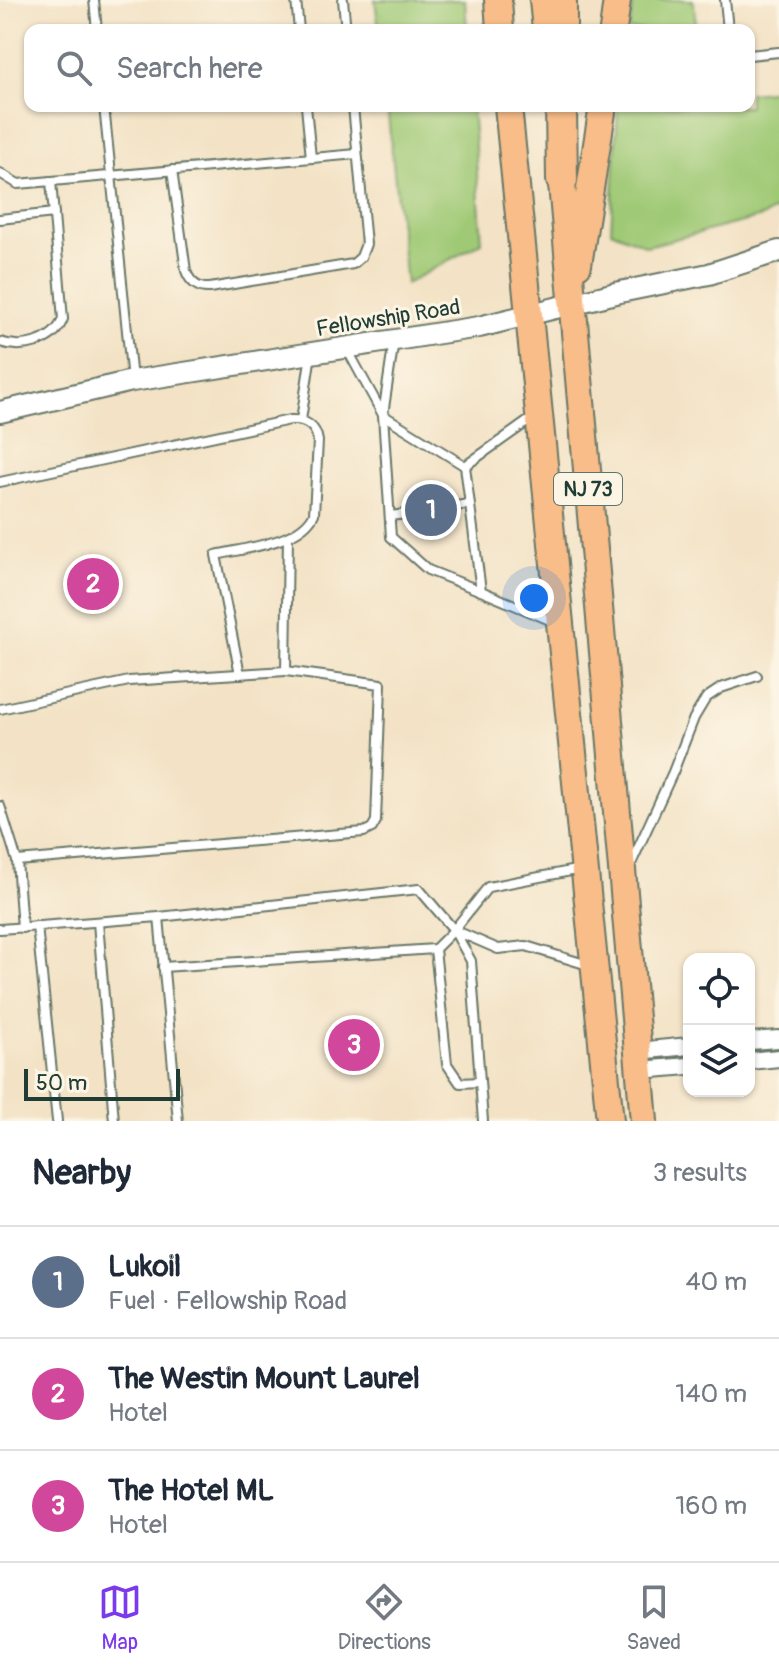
<!DOCTYPE html>
<meta charset="utf-8">
<style>
body{margin:0;font-family:Pangolin,sans-serif;background:#f2f2f3;color:#1f2937}
.controls{position:absolute;right:24px;bottom:24px;display:grid;overflow:hidden;border-radius:16px;box-shadow:0 2px 6px #0004}
.controls button{width:72px;height:72px;display:grid;place-items:center;padding:0;border:0;border-bottom:2px solid #e0e1e3;background:#fff;color:#1f2937;font:40px sans-serif}
.scale{position:absolute;left:24px;bottom:20px;width:156px;box-sizing:border-box;padding-left:8px;border:4px solid #1f3d34;border-top:0;font-size:22px;line-height:28px;white-space:nowrap;color:#1f3d34;-webkit-text-stroke:6px #fcf5e5;paint-order:stroke}
.you{position:absolute;left:534px;top:598px;width:28px;height:28px;margin:-20px;border:6px solid #fff;border-radius:50%;background:#1a73e8;box-shadow:0 0 0 12px #1a73e833}
.badge{display:grid;place-items:center;width:52px;height:52px;border-radius:50%;background:#7c3aed;color:#fff;font-size:26px;font-weight:700}
.pin{position:absolute;translate:-50% -50%;border:4px solid #fff;box-shadow:0 2px 8px #0006}
.list{margin:0;padding:0;list-style:none}
h2{display:flex;justify-content:space-between;align-items:center;height:104px;margin:0;padding:0 32px;font-size:34px}
h2 small{font-size:26px;font-weight:400;color:#747a83}
.list li{display:grid;grid-template-columns:52px 1fr auto;gap:24px;align-items:center;box-sizing:border-box;height:112px;padding:0 32px;border-top:2px solid #e0e1e3}
.list b{display:block;font-size:30px;white-space:nowrap}
.list p{margin:0;font-size:26px;white-space:nowrap;color:#747a83}
.list em{font-size:26px;font-style:normal;color:#747a83}
.icon{flex:none;width:44px;height:44px;fill:none;stroke:currentColor;stroke-width:2;stroke-linecap:round;stroke-linejoin:round}
.map{position:relative;flex:none;width:779px;height:1121px;overflow:hidden}
.search{position:absolute;background:#fff;box-shadow:0 2px 6px #0004;left:24px;right:24px;top:24px;height:88px;display:flex;align-items:center;gap:20px;box-sizing:border-box;padding:0 28px;border-radius:16px;color:#747a83;font-size:30px}
.sheet{height:440px;background:#fff}
nav{display:flex;justify-content:space-around;align-items:center;box-sizing:border-box;height:112px;border-top:2px solid #e0e1e3;background:#fff;font-size:22px;color:#747a83}
nav a{display:grid;justify-items:center;gap:4px}
nav .on{color:#7c3aed}
.map>svg:first-child{display:block}
</style>
<div class="map">
<svg width="779" height="1121" viewBox="0 0 779 1121">
<rect width="100%" height="100%" fill="#fcf5e5"/>
<filter id="ink" filterUnits="userSpaceOnUse"><feTurbulence type="fractalNoise" baseFrequency=".0125" numOctaves="2"/><feDisplacementMap in="SourceGraphic" scale="16" xChannelSelector="R" yChannelSelector="G"/><feConvolveMatrix kernelMatrix="1 2 1 2 8 2 1 2 1" color-interpolation-filters="sRGB"/></filter>
<filter id="wash" filterUnits="userSpaceOnUse"><feTurbulence type="fractalNoise" baseFrequency=".006" numOctaves="4" result="noise"/><feDisplacementMap in="SourceGraphic" scale="32" xChannelSelector="R" yChannelSelector="G"/><feGaussianBlur stdDeviation="1.8" result="paint"/><feColorMatrix in="noise" values="0 0 0 0 0 0 0 0 0 0 0 0 0 0 0 0 0 1.4 0 .05"/><feComposite in="paint" operator="in"/></filter>
<g filter="url(#wash)">
<rect width="100%" height="100%" fill="#f3e2c5"/>
<!-- green -->
<g fill="#9fc975" stroke="#5f8354" stroke-width="2">
<polygon points="375,0 465,0 467,30 379,30"/>
<polygon points="634,0 693,0 697,30 629,30"/>
<polygon points="779,90 779,208 762,217 647,246 611,231 618,106 749,106 749,93"/>
<polygon points="387,106 472,106 482,242 406,284"/>
</g>
</g>
<g filter="url(#ink)">
<g fill="none" stroke-linecap="round" stroke-linejoin="round">
<!-- service casing -->
<g stroke="#697767" stroke-width="12">
<g id="service">
<polyline points="94,0 97,30"/>
<polyline points="296,0 299,30"/>
<polyline points="343,0 346,30"/>
<polyline points="725,0 728,30"/>
<polyline points="749,55 779,52"/>
<polyline points="104,106 132,380"/>
<polyline points="306,106 311,158"/>
<path d="M172,170L186,271C190,282 198,289 210,288L353,264L361,257L366,244L353,106"/>
<polyline points="0,173 18,184 357,154"/>
<polyline points="0,219 54,213"/>
<polyline points="394,340 383,415 391,537 428,570 481,591"/>
<path d="M0,342C23,350 54,342 63,319L51,181"/>
<polyline points="347,349 383,415 465,466"/>
<polyline points="534,417 465,466 481,591 557,623"/>
<polyline points="301,420 311,354"/>
<path d="M0,482L290,420C305,419 316,426 318,441L314,514C300,543 245,548 216,555L240,674"/>
<polyline points="456,506 469,504"/>
<polyline points="390,516 406,514"/>
<polyline points="0,709 129,681 286,671"/>
<polyline points="0,806 17,861 364,832 372,828 376,821 381,684 286,671 288,537"/>
<polyline points="17,861 22,928"/>
<polyline points="630,866 673,772 694,718 706,698 721,688 757,676"/>
<polyline points="581,869 488,887 454,930 498,949 526,946 588,965"/>
<polyline points="159,917 178,1121"/>
<polyline points="98,922 114,1121"/>
<polyline points="37,926 57,1121"/>
<polyline points="0,929 159,917 419,889 454,930 471,961 483,1121"/>
<polyline points="435,949 447,1064 460,1083 480,1082"/>
<polyline points="163,967 435,949 454,930"/>
</g>
</g>
<!-- minor casing -->
<g stroke="#697767" stroke-width="20">
<g id="minor">
<polyline points="749,1041 779,1039"/>
<polyline points="638,1051 689,1046"/>
<polyline points="749,1061 779,1058"/>
<polyline points="640,1070 689,1066"/>
</g>
</g>
<!-- tertiary casing -->
<g stroke="#697767" stroke-width="24">
<polyline id="tertiary" points="0,412 132,381 479,327 620,292 709,274 779,251"/>
</g>
<!-- trunk casing -->
<g stroke="#697767" stroke-width="30">
<g id="trunk">
<polyline points="498,0 500,30"/>
<polyline points="543,0 546,30"/>
<polyline points="613,30 617,0"/>
<polyline points="508,106 610,1121"/>
<polyline points="560,161 644,1121"/>
<polyline points="578,265 603,106"/>
</g>
</g>
<!-- motorway casing -->
<g stroke="#697767" stroke-width="34">
<g id="motorway">
<polyline points="561,0 561,30"/>
<polyline points="561,106 562,180"/>
</g>
</g>
<!-- service -->
<use href="#service" stroke="#fff" stroke-width="8"/>
<!-- minor -->
<use href="#minor" stroke="#fff" stroke-width="16"/>
<!-- tertiary -->
<use href="#tertiary" stroke="#fff" stroke-width="20"/>
<!-- trunk -->
<use href="#trunk" stroke="#f8bd88" stroke-width="26"/>
<!-- motorway -->
<use href="#motorway" stroke="#f8bd88" stroke-width="30"/>
</g>
</g>
<g text-anchor="middle" stroke-width="6" stroke-linejoin="round" paint-order="stroke">
<!-- shield labels -->
<rect fill="#fcf5e5" stroke="#617469" stroke-width="2" x="554" y="473" width="68" height="32" rx="6"/>
<g font-size="20" font-weight="bold" fill="#1f3d34">
<text x="588" y="496">NJ 73</text>
</g>
<!-- street labels -->
<g font-size="22" fill="#1f3d34" stroke="#fcf5e5">
<text transform="translate(388 317) rotate(-9)" y="8">Fellowship Road</text>
</g>
</g>
</svg>
<div class="controls">
<button><svg class="icon" aria-label="locate" viewBox="0 0 24 24"><circle cx="12" cy="12" r="6"/><path d="M12 2v4M12 18v4M2 12h4M18 12h4"/></svg></button>
<button><svg class="icon" aria-label="layers" viewBox="0 0 24 24"><path d="M12 4l9 5-9 5-9-5zM3 14l9 5 9-5"/></svg></button>
</div>
<div class="scale">50 m</div>
<div class="you"></div>
<div class="pin badge" style="left:431px;top:510px;background:#5c6f8a">1</div>
<div class="pin badge" style="left:93px;top:584px;background:#d1479c">2</div>
<div class="pin badge" style="left:354px;top:1045px;background:#d1479c">3</div>
<div class="search"><svg class="icon" aria-label="search" viewBox="0 0 24 24"><circle cx="10" cy="10" r="6"/><path d="M15 15l6 6"/></svg>Search here</div>
</div>
<section class="sheet">
<h2>Nearby<small>3 results</small></h2>
<ul class="list">
<li><span class="badge" style="background:#5c6f8a">1</span><div><b>Lukoil</b><p>Fuel · Fellowship Road</p></div><em>40 m</em></li>
<li><span class="badge" style="background:#d1479c">2</span><div><b>The Westin Mount Laurel</b><p>Hotel</p></div><em>140 m</em></li>
<li><span class="badge" style="background:#d1479c">3</span><div><b>The Hotel ML</b><p>Hotel</p></div><em>160 m</em></li>
</ul>
</section>
<nav>
<a class="on"><svg class="icon" aria-label="map" viewBox="0 0 24 24"><path d="M3 6l6-2 6 2 6-2v14l-6 2-6-2-6 2zM9 4v14M15 6v14"/></svg>Map</a>
<a><svg class="icon" aria-label="directions" viewBox="0 0 24 24"><path d="M12 3l9 9-9 9-9-9zM9 14v-3h6M13 9l2 2-2 2"/></svg>Directions</a>
<a><svg class="icon" aria-label="saved" viewBox="0 0 24 24"><path d="M7 4h10v16l-5-4-5 4z"/></svg>Saved</a>
</nav>
